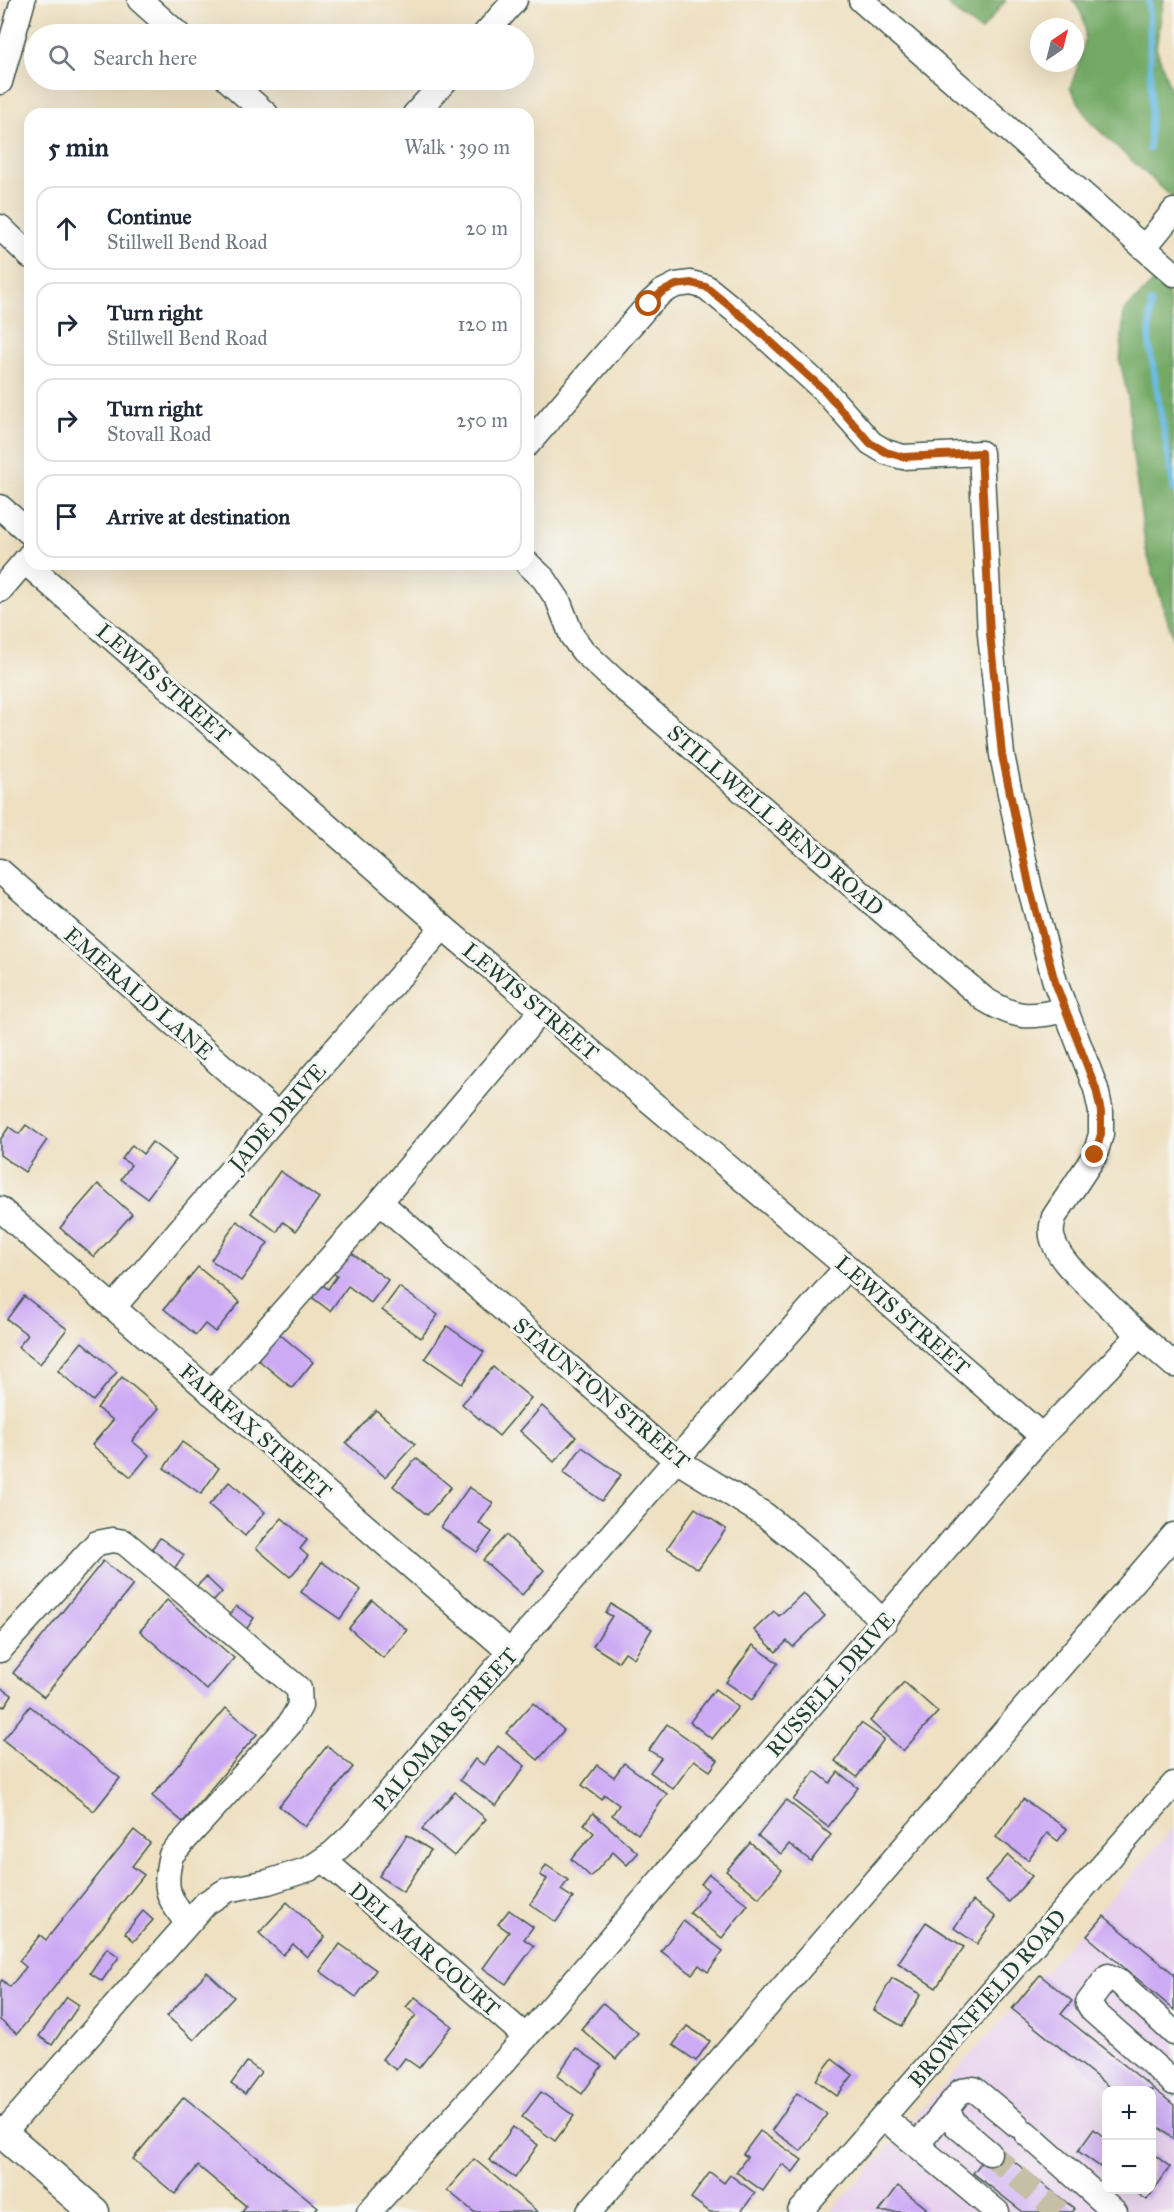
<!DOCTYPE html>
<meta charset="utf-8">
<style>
body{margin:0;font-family:"IM FELL Great Primer",serif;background:#f6f6f7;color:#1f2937}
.controls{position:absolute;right:18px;bottom:18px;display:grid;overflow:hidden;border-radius:12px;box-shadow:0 6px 24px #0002}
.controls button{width:54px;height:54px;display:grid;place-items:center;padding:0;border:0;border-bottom:2px solid #e0e1e3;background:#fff;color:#1f2937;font:30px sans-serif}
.compass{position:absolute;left:1030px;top:18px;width:54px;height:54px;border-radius:50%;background:#fff;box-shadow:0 6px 24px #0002;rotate:35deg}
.stop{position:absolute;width:18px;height:18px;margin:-14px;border:4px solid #b45309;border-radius:50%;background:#fff}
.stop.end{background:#b45309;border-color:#fff;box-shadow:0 2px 6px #0008}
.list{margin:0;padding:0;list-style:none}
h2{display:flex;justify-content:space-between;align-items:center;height:78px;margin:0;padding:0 24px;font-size:26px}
h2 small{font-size:20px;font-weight:400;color:#747a83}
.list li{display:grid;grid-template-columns:39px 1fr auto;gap:18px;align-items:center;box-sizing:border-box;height:84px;margin:0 12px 12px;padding:0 12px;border:2px solid #e0e1e3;border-radius:18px}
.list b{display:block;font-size:22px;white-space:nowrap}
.list p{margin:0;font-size:20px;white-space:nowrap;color:#747a83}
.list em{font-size:20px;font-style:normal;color:#747a83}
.icon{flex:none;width:33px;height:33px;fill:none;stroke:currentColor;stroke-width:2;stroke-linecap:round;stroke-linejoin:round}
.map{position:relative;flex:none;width:1174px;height:2212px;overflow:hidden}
.search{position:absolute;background:#fff;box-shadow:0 6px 24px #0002;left:24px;top:24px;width:510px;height:66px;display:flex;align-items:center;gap:15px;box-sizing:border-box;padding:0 21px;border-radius:33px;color:#747a83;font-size:22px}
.panel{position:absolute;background:#fff;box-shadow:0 6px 24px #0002;left:24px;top:108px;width:510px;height:462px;border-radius:18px}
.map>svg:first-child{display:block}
</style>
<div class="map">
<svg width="1174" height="2212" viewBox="0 0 1174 2212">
<rect width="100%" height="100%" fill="#f6f6f2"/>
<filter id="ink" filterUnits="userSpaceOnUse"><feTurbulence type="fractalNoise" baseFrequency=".0167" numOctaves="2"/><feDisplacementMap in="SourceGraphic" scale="12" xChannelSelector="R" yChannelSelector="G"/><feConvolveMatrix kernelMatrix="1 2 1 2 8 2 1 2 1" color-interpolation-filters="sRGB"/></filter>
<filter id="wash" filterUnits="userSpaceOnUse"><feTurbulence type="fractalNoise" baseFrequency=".008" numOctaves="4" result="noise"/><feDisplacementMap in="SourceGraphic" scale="24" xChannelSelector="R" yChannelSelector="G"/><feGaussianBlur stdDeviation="1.35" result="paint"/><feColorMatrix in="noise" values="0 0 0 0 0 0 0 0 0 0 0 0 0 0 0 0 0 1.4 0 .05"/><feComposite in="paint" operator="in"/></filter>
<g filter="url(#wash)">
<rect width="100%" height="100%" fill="#eee0c1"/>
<!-- built -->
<path fill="#e8d2ee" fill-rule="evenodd" d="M1174,1827V2212H831ZM1106,2090H1152V2190H1106Z"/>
<!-- forest -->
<g fill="#74aa66" stroke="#4a744d" stroke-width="1.5">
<polygon points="943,0 1006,0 981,31 960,16"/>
<path d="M1072,0H1164L1156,47L1174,100V199L1091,123L1070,88C1080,59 1097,26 1072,0Z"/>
<polygon points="1160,276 1168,293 1174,330 1174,641 1146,550 1131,441 1129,402 1120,361 1124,311"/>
</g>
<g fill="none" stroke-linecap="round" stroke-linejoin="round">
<!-- stream -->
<g stroke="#6abbe5" stroke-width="6">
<polyline points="1149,149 1151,107 1149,0"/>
<polyline points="1151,302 1149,342 1174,491"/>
</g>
</g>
<g id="blocks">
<!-- building -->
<g fill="#cdaaf4">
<polygon points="26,1125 47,1140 25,1172 0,1155 0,1140 9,1127 19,1134"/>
<polygon points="152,1142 176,1160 147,1198 121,1179 131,1165 122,1159 132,1145 143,1154"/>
<polygon points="280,1171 319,1198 296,1231 283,1222 277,1232 251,1213"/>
<polygon points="98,1184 132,1214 94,1257 60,1228"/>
<polygon points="237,1221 268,1243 241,1281 211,1260"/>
<polygon points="342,1246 388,1280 371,1303 348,1286 330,1311 305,1292 315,1279 328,1289 337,1276 326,1268"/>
<polygon points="198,1267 240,1302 215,1332 205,1324 196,1335 164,1309"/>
<polygon points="399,1287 438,1315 421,1338 382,1310"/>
<polygon points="24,1296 67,1329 40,1364 18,1347 28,1335 7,1319"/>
<polygon points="447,1326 484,1352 462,1384 425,1358"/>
<polygon points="277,1332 313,1362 292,1388 256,1358"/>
<polygon points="82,1342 117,1372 93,1401 58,1371"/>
<polygon points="493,1367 531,1398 499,1436 462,1404"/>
<polygon points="122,1377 159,1408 132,1441 149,1455 131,1477 92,1445 113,1420 97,1408"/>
<polygon points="542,1406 576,1437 554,1462 520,1431"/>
<polygon points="376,1410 415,1444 385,1477 346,1443"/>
<polygon points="182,1442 219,1468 201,1494 164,1468"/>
<polygon points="582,1447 621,1475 602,1501 563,1473"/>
<polygon points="416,1458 451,1487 427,1515 393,1486"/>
<polygon points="229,1482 265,1512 245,1536 209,1505"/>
<polygon points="469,1487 493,1503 479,1523 492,1532 477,1552 441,1527"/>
<polygon points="695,1508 726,1529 698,1569 667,1548"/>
<polygon points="282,1518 307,1540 300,1549 308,1556 290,1577 256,1548"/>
<polygon points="506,1535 544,1570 522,1595 483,1560"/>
<polygon points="160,1538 184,1555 174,1569 150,1551"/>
<polygon points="103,1561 133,1585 44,1697 13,1673"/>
<polygon points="322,1562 361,1590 340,1619 301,1592"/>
<polygon points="206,1577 222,1592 212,1603 196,1587"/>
<polygon points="803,1593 825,1616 793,1647 787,1641 776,1652 754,1630 774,1611 779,1616"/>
<polygon points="167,1600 234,1658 207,1690 140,1631"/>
<polygon points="372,1600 407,1630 383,1658 349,1628"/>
<polygon points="611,1604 652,1629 634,1658 625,1652 618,1662 593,1646 612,1616 606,1613"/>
<polygon points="236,1606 254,1618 246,1630 228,1618"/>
<polygon points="753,1645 778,1663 752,1700 726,1682"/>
<polygon points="904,1682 938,1712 903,1751 870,1721"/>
<polygon points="0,1687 12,1695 4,1707 0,1705"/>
<polygon points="715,1689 738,1707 712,1739 690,1722"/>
<polygon points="533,1703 564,1730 538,1760 506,1733"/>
<polygon points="30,1706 120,1778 94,1811 3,1740"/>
<polygon points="226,1708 257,1734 183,1822 152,1796"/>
<polygon points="861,1723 884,1739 857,1777 835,1761"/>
<polygon points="667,1724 718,1760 710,1771 694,1760 673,1789 650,1772 661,1758 649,1750"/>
<polygon points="327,1746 353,1767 305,1827 279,1806"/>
<polygon points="498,1746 525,1766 496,1806 460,1780 475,1759 484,1765"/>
<polygon points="624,1763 667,1794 638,1834 612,1815 619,1805 605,1795 601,1799 582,1785 597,1765 614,1777"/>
<polygon points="815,1771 830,1783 838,1772 858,1788 828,1827 793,1800"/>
<polygon points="455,1792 486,1819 454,1856 422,1829"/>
<polygon points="1023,1799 1067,1829 1058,1841 1047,1833 1028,1860 996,1837"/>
<polygon points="786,1800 831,1835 811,1861 789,1844 781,1854 758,1836"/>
<polygon points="593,1813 638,1853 627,1865 613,1852 591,1877 571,1859 594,1833 584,1824"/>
<polygon points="134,1830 150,1843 132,1866 144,1875 17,2034 0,2020 0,1983 2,1980 10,1987 26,1967 19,1961 40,1935 46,1940"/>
<polygon points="407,1835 431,1850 403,1892 379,1876"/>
<polygon points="750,1843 782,1870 759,1898 726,1871"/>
<polygon points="1008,1855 1032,1876 1009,1902 985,1881"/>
<polygon points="546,1865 568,1880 561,1890 573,1898 556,1922 530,1904 547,1879 540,1875"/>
<polygon points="709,1874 748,1905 722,1938 690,1913 708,1890 701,1884"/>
<polygon points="973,1901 996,1917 977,1944 954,1928"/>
<polygon points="287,1902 325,1937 307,1957 293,1944 283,1955 259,1933"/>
<polygon points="509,1910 533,1927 524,1939 534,1946 506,1984 483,1968 509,1932 498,1924"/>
<polygon points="143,1911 153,1920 134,1941 125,1933"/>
<polygon points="1104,1916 1174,1974 1174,2010 1087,1936"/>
<polygon points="683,1921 723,1951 708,1972 699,1965 692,1974 661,1951"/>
<polygon points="926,1922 964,1947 936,1988 898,1963"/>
<polygon points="340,1944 376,1970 356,1997 320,1971"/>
<polygon points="107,1948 119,1957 102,1981 90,1973"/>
<polygon points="207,1972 234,1997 194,2040 167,2016"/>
<polygon points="1040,1975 1072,2001 1061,2014 1174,2105 1174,2140 1152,2122 1152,2090 1113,2090 1012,2009"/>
<polygon points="892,1978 921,1994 902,2026 874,2010"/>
<polygon points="67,1997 79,2005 52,2045 39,2036"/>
<polygon points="415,1997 452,2026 419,2068 405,2058 396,2070 382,2059 416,2015 406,2007"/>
<polygon points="603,2003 638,2033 616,2059 581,2029"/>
<polygon points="687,2026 710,2041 696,2061 673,2045"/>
<polygon points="576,2048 602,2066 582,2094 557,2076"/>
<polygon points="832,2059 853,2075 837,2096 816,2080"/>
<polygon points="247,2062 261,2072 245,2094 231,2084"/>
<polygon points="541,2092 574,2116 555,2141 522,2117"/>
<polygon points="797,2093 827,2114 801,2151 772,2130"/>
<polygon points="184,2097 318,2207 313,2212 242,2212 246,2206 198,2166 175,2194 133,2159"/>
<polygon points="513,2127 538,2145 515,2178 489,2160"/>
<polygon points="1094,2129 1106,2139 1106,2171 1078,2151"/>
<polygon points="760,2131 802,2160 793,2172 782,2164 763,2191 736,2172 747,2157 743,2154"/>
<polygon points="994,2146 1075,2209 1072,2212 1023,2212 973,2173"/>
<polygon points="1152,2153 1170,2167 1147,2200 1132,2190 1152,2190"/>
<polygon points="474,2159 538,2212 474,2212 447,2190"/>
<polygon points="710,2172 724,2183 730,2175 755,2193 741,2212 710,2212 691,2198"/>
<polygon points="898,2186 926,2208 923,2212 879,2212"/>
</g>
</g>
</g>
<g filter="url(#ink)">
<use href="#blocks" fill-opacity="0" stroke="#3e5549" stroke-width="1.5"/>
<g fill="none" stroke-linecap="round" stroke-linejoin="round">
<!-- minor-tunnel -->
<polyline stroke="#c5bfa5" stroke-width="24" stroke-dasharray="24 12" stroke-linecap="butt" points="989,2153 1059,2212"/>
<!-- minor casing -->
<g stroke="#3e5549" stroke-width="27">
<g id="minor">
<polyline points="140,0 178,34"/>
<polyline points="861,0 1174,274"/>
<polyline points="485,34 515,0"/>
<polyline points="228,80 266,114"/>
<polyline points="0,82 23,0"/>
<polyline points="415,114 446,80"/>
<polyline points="0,227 30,256"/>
<polyline points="1144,248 1174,211"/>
<path d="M528,444L649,304L662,292L676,285L691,283L706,287L749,322L825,391L871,443L886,452L903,457L981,453L990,634L1002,755L1030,889L1055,982L1096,1089L1101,1112V1134L1095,1155L1054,1217C1052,1225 1050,1232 1053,1240C1060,1262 1080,1277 1096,1293C1121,1318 1147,1342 1174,1365"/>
<polyline points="0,507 30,533"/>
<polyline points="25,562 443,927 847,1267 1042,1436"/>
<path d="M528,564L544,579L558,600L572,636L583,651L614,680L984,999C1017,1019 1028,1018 1065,1010"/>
<polyline points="0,590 30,555"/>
<polyline points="0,871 278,1115"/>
<polyline points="380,1202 676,1460 765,1515 824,1563 884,1623"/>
<polyline points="0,1209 511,1653"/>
<polyline points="113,1308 278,1115 443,927"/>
<polyline points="211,1393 380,1202 542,1010"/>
<path d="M0,1650L97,1543L113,1540L124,1542L299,1689L300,1706L289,1725L171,1855C163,1888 167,1896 187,1923"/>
<polyline points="324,1860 526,2037"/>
<polyline points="1174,2033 1117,1980 1108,1976 1088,2003 1093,2011 1174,2083"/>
<polyline points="946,2109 956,2125 989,2153"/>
<polyline points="883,2117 997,2212"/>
<polyline points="3,2133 206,1903 227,1890 268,1882 309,1869 333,1853 353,1834 676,1460 847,1267"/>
<polyline points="1026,2133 1115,2212"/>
<polyline points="917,2145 961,2091 974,2089 1017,2125"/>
<polyline points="369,2212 526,2037 1042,1436 1139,1335"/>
<polyline points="589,2212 1174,1535"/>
<polyline points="800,2212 1174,1784"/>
</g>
</g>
<!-- major casing -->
<g stroke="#3e5549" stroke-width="33">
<polyline id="major" points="0,2131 94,2212"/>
</g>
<!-- minor -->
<use href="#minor" stroke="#fff" stroke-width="24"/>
<!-- major -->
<use href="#major" stroke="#fff" stroke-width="30"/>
</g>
</g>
<g fill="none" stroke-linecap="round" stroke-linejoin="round" filter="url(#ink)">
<!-- route -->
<polyline stroke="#b45309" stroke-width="8" points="649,304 662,292 676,285 691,283 706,287 749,322 825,391 870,443 886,452 903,457 981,453 990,634 1002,755 1030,889 1055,982 1096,1089 1101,1112 1101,1134 1095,1155"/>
</g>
<g text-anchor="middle" stroke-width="6" stroke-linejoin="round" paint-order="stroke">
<!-- street labels -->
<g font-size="22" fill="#1f3d34" stroke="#f6f6f2">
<text transform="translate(164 683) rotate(41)" y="8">LEWIS STREET</text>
<text transform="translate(776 820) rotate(41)" y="8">STILLWELL BEND ROAD</text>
<text transform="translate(139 993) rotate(41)" y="8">EMERALD LANE</text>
<text transform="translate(531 1001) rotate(40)" y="8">LEWIS STREET</text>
<text transform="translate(277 1117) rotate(-49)" y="8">JADE DRIVE</text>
<text transform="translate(903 1315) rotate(41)" y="8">LEWIS STREET</text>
<text transform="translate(602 1393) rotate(40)" y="8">STAUNTON STREET</text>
<text transform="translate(256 1431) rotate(41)" y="8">FAIRFAX STREET</text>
<text transform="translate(830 1684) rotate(-49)" y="8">RUSSELL DRIVE</text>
<text transform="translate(445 1729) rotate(-49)" y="8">PALOMAR STREET</text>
<text transform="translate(425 1949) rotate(41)" y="8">DEL MAR COURT</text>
<text transform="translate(987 1998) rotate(-49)" y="8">BROWNFIELD ROAD</text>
</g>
</g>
</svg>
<div class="controls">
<button>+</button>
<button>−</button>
</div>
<svg class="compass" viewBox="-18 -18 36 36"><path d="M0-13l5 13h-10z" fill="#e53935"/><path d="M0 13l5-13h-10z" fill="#747a83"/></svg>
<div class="stop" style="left:649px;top:304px"></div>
<div class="stop end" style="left:1095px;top:1155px"></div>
<div class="search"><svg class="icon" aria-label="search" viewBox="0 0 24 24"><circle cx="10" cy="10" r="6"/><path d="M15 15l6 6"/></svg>Search here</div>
<section class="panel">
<h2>5 min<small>Walk · 390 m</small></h2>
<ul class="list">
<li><svg class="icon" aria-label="ahead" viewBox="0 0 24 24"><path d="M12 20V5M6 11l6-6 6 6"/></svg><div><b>Continue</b><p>Stillwell Bend Road</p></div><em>20 m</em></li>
<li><svg class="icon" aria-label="right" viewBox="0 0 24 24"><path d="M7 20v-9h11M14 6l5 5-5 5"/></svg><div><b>Turn right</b><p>Stillwell Bend Road</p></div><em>120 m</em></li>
<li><svg class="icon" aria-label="right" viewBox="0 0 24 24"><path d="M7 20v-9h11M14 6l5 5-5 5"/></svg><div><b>Turn right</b><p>Stovall Road</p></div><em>250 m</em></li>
<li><svg class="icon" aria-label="arrive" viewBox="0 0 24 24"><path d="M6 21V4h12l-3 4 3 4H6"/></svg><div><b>Arrive at destination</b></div></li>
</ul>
</section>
</div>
